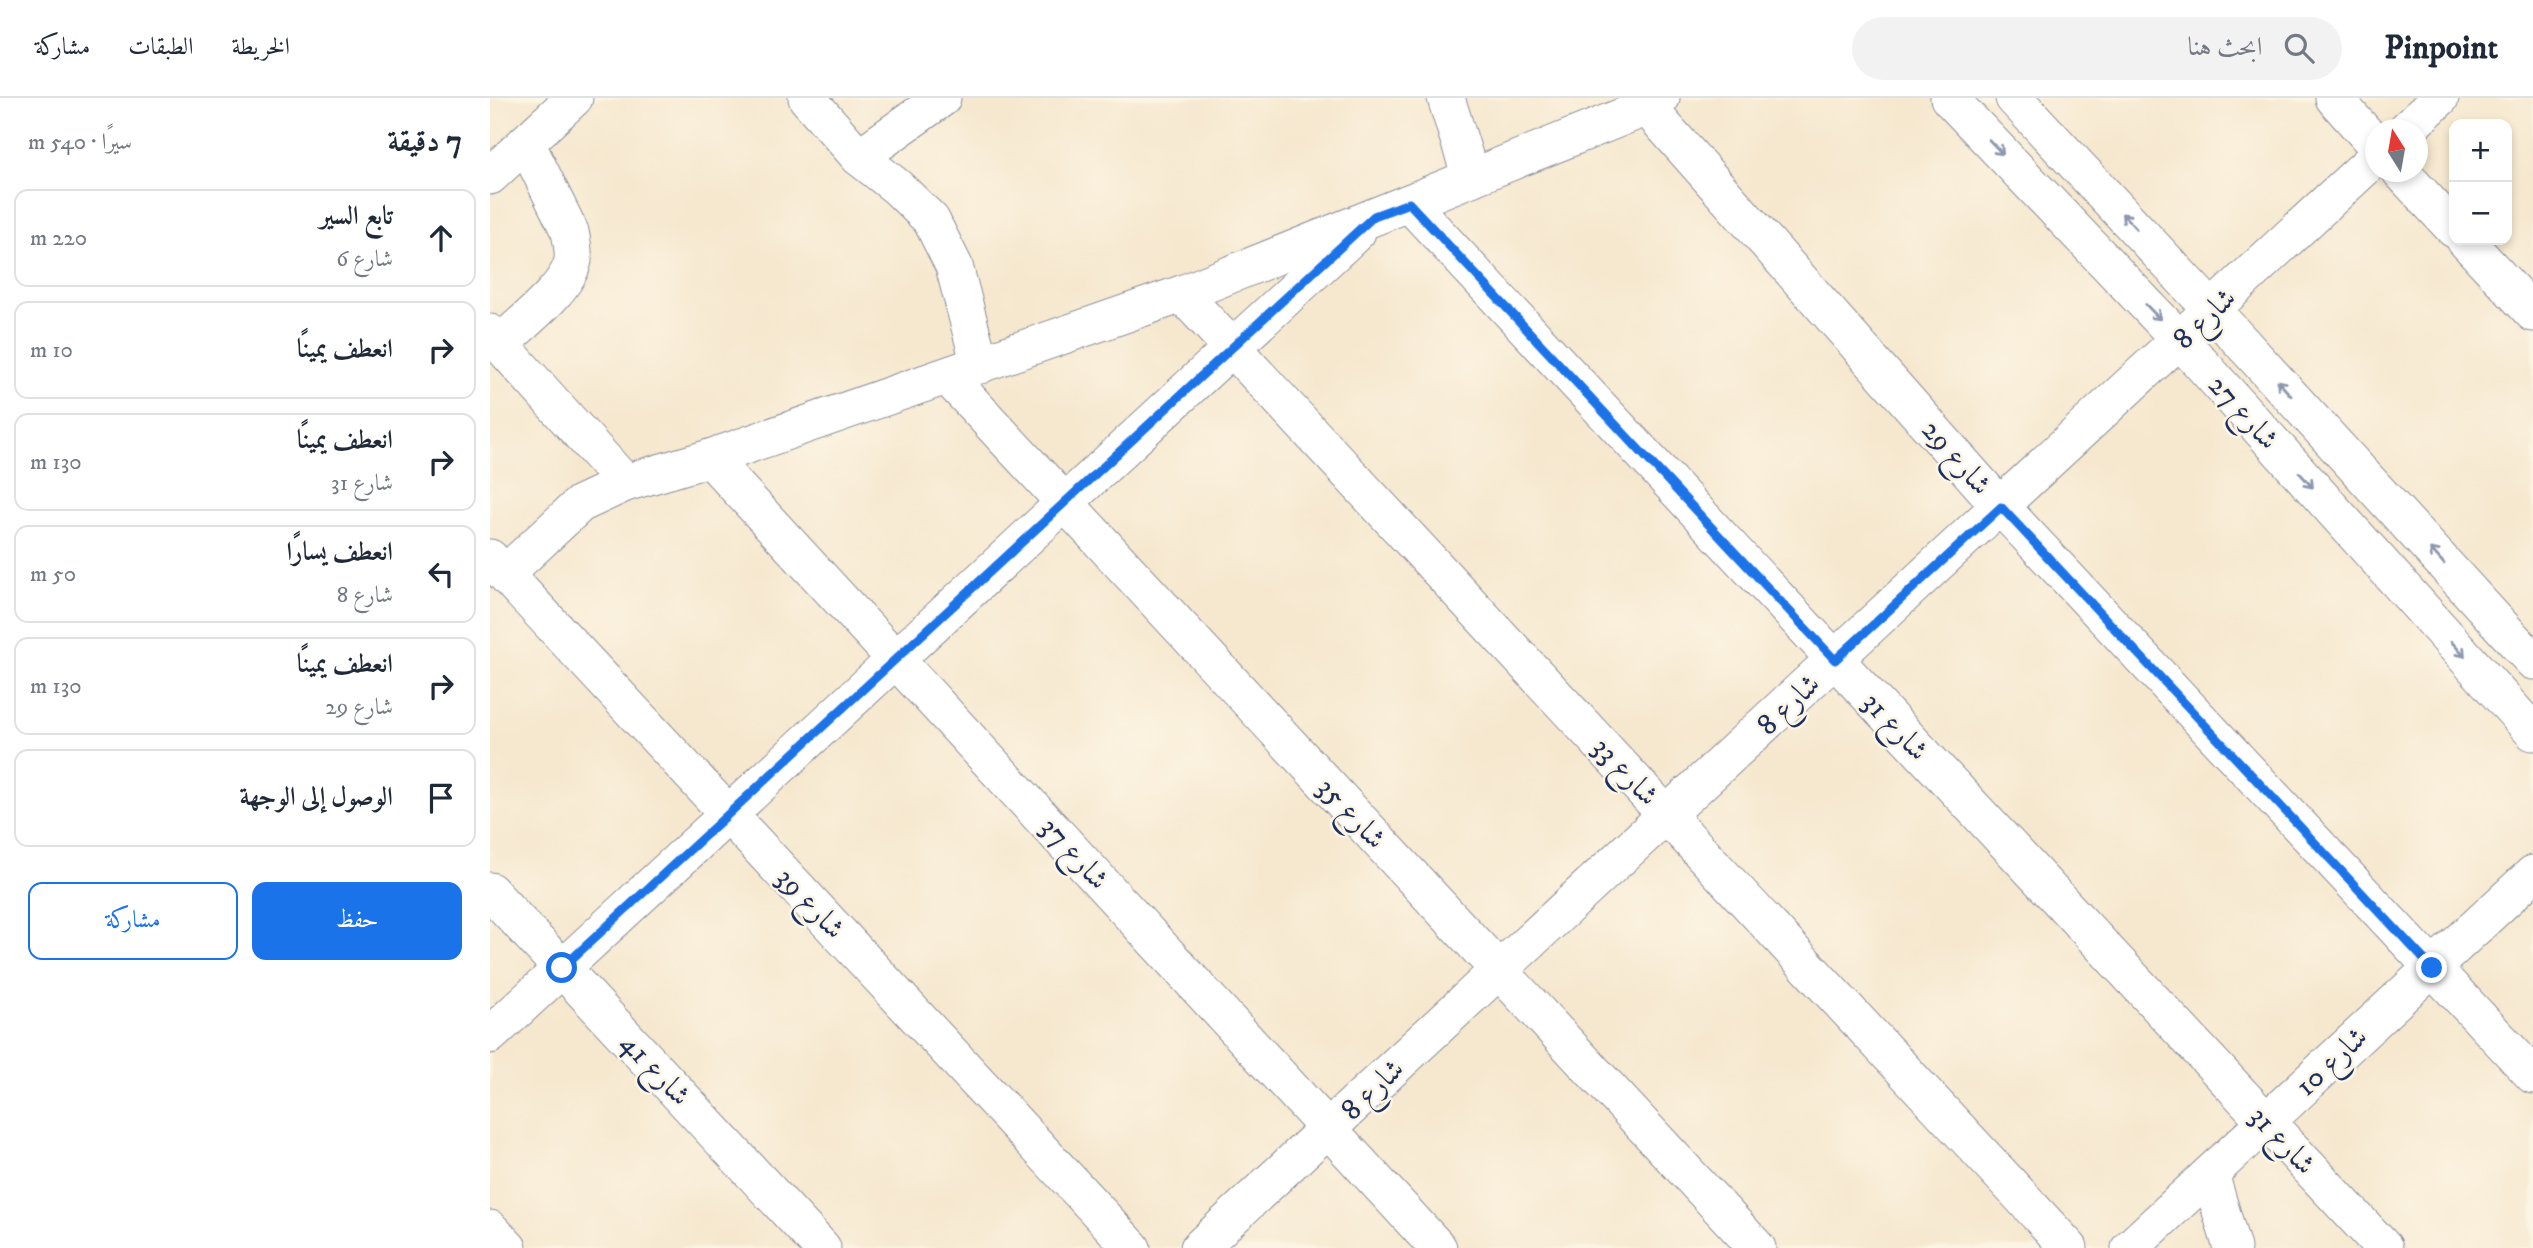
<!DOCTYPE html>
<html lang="ar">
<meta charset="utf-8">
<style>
body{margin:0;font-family:"IM FELL DW Pica",Amiri,serif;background:#f2f2f3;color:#1f2937;direction:rtl}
.controls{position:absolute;right:21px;top:21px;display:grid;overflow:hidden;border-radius:14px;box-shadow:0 4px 10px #0003}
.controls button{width:63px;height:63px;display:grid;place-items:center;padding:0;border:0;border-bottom:2px solid #e0e1e3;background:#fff;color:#1f2937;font:35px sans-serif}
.compass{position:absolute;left:1875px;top:21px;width:63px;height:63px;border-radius:50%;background:#fff;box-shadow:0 4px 10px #0003;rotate:349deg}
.stop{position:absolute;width:21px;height:21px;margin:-16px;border:5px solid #1a73e8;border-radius:50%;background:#fff}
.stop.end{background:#1a73e8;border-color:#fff;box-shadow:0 2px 7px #0008}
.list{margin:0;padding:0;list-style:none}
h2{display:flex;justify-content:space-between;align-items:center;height:91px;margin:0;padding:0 28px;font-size:30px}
h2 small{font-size:23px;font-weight:400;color:#747a83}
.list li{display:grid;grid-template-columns:46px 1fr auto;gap:21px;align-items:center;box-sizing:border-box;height:98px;margin:0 14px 14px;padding:0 14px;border:2px solid #e0e1e3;border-radius:14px}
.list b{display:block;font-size:26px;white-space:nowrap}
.list p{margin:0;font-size:23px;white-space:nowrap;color:#747a83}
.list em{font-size:23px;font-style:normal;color:#747a83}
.actions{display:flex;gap:14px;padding:21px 28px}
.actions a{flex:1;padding:16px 0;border:2px solid #1a73e8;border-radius:14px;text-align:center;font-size:24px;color:#1a73e8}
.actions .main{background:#1a73e8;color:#fff}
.icon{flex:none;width:38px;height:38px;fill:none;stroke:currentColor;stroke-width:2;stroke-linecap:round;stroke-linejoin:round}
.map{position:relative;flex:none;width:2043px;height:1150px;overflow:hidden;direction:ltr}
header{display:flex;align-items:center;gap:42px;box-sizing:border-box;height:98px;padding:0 35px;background:#fff;border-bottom:2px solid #e0e1e3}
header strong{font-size:33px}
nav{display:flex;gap:38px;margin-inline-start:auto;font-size:24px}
.search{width:490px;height:63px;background:#f2f2f3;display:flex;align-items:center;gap:18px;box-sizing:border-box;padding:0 24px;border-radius:38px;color:#747a83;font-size:26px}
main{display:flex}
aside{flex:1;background:#fff}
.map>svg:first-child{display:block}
</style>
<header>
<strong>Pinpoint</strong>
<div class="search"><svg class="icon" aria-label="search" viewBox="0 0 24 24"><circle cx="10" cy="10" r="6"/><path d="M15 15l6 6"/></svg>ابحث هنا</div>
<nav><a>الخريطة</a><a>الطبقات</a><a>مشاركة</a></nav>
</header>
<main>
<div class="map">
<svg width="2043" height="1150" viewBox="0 0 2043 1150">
<rect width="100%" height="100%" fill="#fcf5e5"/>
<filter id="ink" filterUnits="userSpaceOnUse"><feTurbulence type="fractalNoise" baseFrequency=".0143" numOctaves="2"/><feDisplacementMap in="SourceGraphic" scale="14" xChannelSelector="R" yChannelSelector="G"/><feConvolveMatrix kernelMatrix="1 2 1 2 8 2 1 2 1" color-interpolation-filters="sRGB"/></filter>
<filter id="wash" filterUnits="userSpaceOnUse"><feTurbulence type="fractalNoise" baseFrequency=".00686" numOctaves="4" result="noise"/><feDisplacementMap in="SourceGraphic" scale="28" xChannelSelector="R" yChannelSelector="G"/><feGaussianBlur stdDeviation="1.57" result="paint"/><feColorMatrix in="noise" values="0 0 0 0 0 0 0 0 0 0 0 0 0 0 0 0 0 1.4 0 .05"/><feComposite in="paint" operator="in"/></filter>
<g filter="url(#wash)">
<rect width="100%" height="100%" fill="#f6e8cf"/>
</g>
<g filter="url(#ink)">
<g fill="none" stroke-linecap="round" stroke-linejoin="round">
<!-- minor casing -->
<g stroke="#888c96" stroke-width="39">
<g id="minor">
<polyline points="317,0 369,59 407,89 441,122 464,168 490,267"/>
<polyline points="956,0 981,80"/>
<polyline points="1459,0 1690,242 2043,634"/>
<polyline points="1524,0 1722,212 2043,563"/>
<polyline points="1844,0 1885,46"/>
<polyline points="1157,9 1511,409 2043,977"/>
<polyline points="1916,32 1950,0"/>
<polyline points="369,59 452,0"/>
<polyline points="1911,74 1964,131"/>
<polyline points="0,78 84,0"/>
<polyline points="919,105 1894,1150"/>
<polyline points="1975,142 2043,215"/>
<polyline points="692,196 1579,1150"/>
<polyline points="0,235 135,385"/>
<path d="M10,246C31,225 78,191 83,162C84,152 82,143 80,134L36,45"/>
<polyline points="458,279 1267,1150"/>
<polyline points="220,360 948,1150"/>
<polyline points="0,460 642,1150"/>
<polyline points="15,476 90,406 135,385 220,360 692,196 1157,9 1171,0"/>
<polyline points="0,793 332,1150"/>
<polyline points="0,937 867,134"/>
<polyline points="1720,1076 1742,1150"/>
<polyline points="0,1131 18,1150"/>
<polyline points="709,1150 1885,60"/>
<polyline points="1640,1150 2043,776"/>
</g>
</g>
<!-- minor -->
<use href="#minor" stroke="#fff" stroke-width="37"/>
</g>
<!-- one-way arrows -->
<defs><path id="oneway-shaft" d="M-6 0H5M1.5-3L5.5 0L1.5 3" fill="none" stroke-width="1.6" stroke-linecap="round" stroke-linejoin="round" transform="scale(1.75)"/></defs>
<g stroke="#8d97ae">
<use href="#oneway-shaft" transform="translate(1506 49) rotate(46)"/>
<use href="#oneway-shaft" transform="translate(1639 123) rotate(-133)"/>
<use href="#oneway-shaft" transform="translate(1663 214) rotate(46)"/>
<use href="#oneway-shaft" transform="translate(1794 290) rotate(-132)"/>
<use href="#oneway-shaft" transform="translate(1816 382) rotate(48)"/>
<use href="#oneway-shaft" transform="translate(1947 458) rotate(-132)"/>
<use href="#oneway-shaft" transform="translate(1968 551) rotate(48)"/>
</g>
</g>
<g fill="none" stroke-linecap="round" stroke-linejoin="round" filter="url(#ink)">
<!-- route -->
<polyline stroke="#1a73e8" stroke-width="9" points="72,870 884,118 919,105 1345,562 1511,409 1942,870"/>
</g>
<g text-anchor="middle" stroke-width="5" stroke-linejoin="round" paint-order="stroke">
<!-- street labels -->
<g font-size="30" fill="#1b2f5e" stroke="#fcf5e5">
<text transform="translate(1714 220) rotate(-43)" y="10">شارع 8</text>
<text transform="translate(1754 314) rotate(48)" y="10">شارع 27</text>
<text transform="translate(1467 359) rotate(49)" y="10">شارع 29</text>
<text transform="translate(1298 606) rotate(-43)" y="10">شارع 8</text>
<text transform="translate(1406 628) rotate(47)" y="10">شارع 31</text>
<text transform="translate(1136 673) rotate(47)" y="10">شارع 33</text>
<text transform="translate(862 715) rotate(47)" y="10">شارع 35</text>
<text transform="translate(585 755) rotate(48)" y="10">شارع 37</text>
<text transform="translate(321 805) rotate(47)" y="10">شارع 39</text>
<text transform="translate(1841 963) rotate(-43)" y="10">شارع 10</text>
<text transform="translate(166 971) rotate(47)" y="10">شارع 41</text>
<text transform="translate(882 991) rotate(-43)" y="10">شارع 8</text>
<text transform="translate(1793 1042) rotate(47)" y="10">شارع 31</text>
</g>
</g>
</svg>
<div class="controls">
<button>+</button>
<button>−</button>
</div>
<svg class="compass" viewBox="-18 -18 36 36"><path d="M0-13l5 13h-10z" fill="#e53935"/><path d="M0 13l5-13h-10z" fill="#747a83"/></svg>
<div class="stop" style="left:72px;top:870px"></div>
<div class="stop end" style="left:1942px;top:870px"></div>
</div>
<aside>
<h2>7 دقيقة<small>سيرًا · 540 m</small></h2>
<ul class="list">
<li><svg class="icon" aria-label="ahead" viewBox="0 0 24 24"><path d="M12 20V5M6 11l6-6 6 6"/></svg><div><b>تابع السير</b><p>شارع 6</p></div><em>220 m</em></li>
<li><svg class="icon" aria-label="right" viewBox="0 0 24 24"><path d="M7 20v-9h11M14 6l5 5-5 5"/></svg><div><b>انعطف يمينًا</b></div><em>10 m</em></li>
<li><svg class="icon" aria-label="right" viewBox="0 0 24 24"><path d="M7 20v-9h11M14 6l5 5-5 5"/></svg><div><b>انعطف يمينًا</b><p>شارع 31</p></div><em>130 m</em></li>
<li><svg class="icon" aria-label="left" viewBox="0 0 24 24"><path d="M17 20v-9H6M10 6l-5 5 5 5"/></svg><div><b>انعطف يسارًا</b><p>شارع 8</p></div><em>50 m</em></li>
<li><svg class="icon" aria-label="right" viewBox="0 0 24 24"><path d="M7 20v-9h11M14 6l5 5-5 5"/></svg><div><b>انعطف يمينًا</b><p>شارع 29</p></div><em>130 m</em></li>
<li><svg class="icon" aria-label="arrive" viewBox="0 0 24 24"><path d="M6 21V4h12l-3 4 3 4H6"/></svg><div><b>الوصول إلى الوجهة</b></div></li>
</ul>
<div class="actions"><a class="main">حفظ</a><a>مشاركة</a></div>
</aside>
</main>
